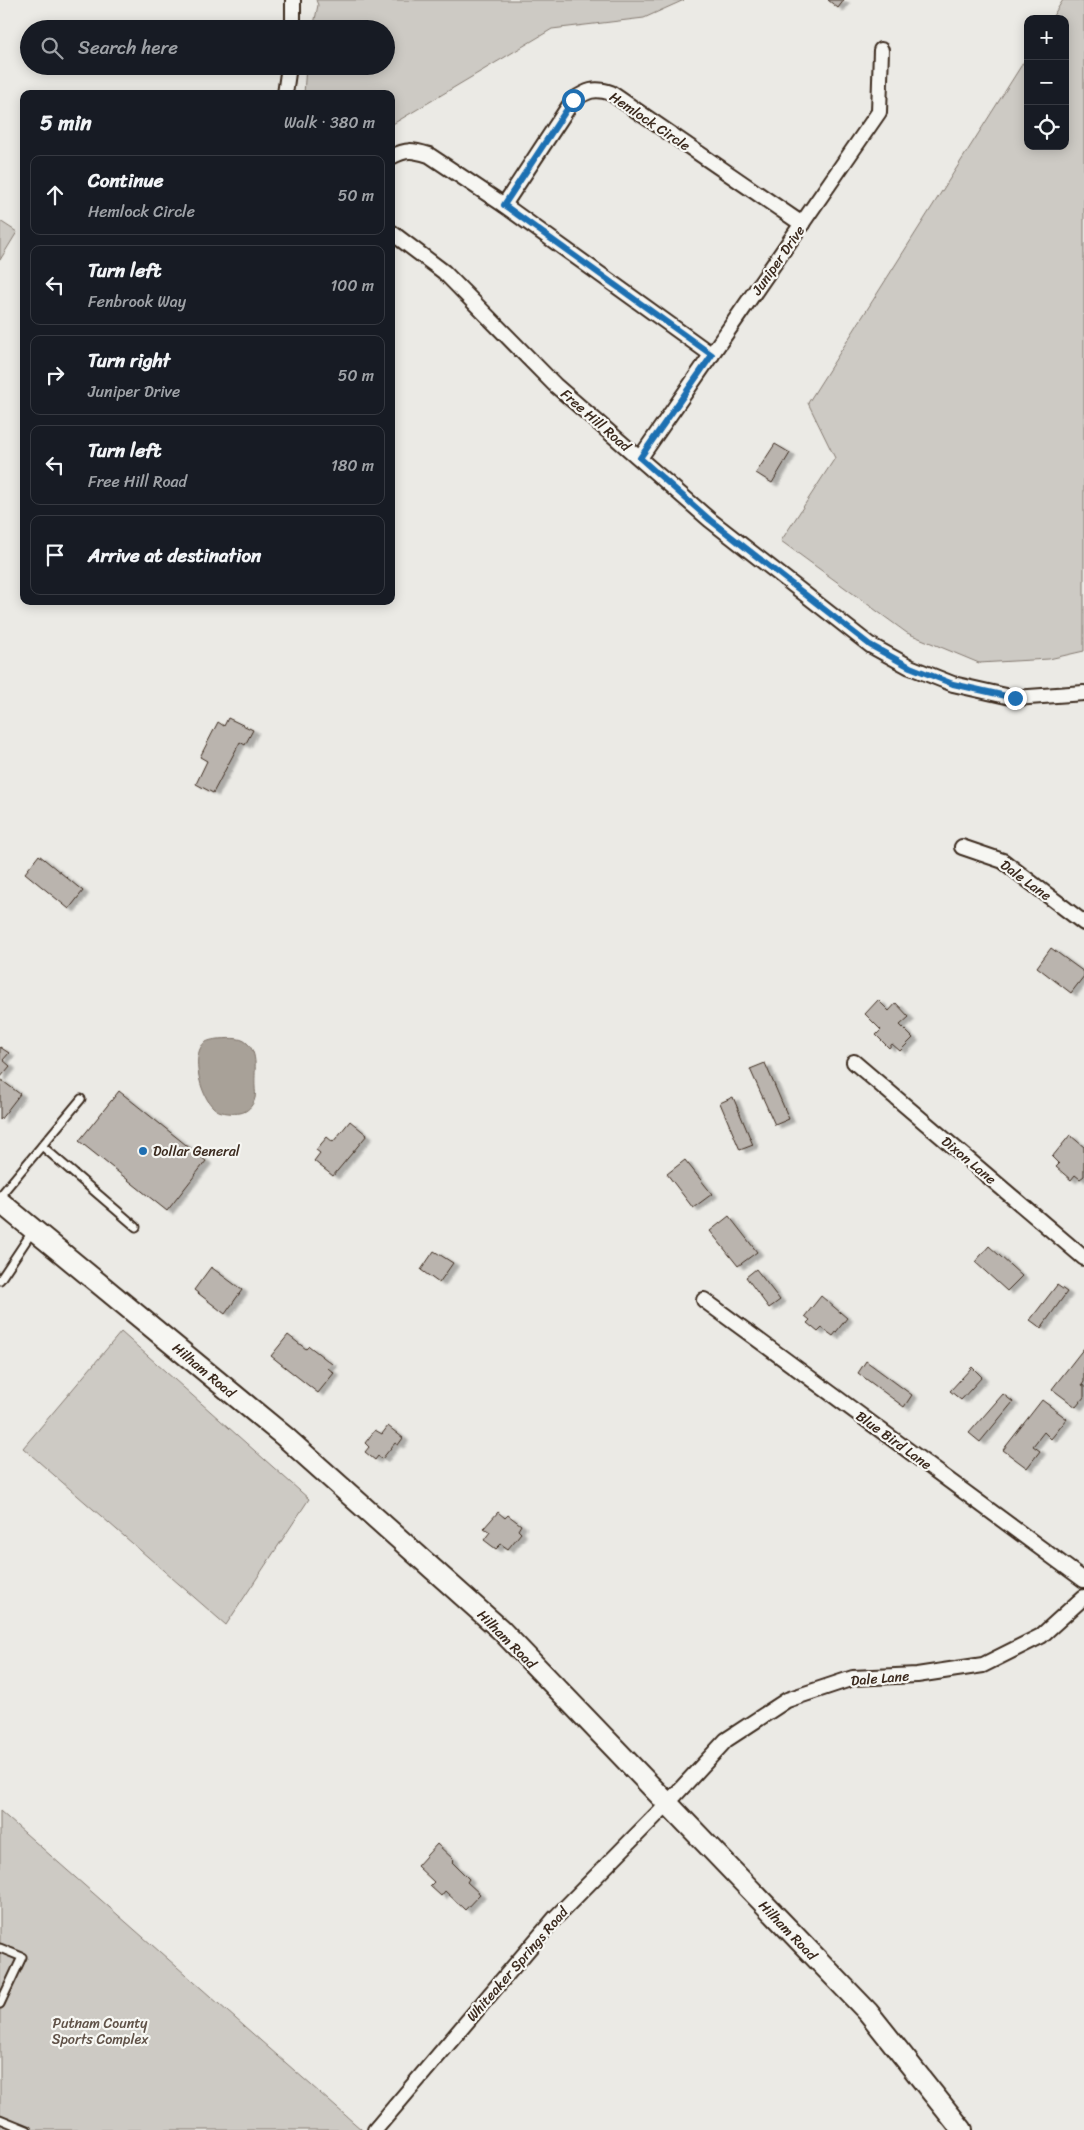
<!DOCTYPE html>
<meta charset="utf-8">
<style>
body{margin:0;font-family:Sriracha,sans-serif;background:#20242c;color:#f1f3f6}
.controls{position:absolute;right:15px;top:15px;display:grid;overflow:hidden;border-radius:10px;box-shadow:0 2px 12px #0003}
.controls button{width:45px;height:45px;display:grid;place-items:center;padding:0;border:0;border-bottom:1px solid #363941;background:#171b24;color:#f1f3f6;font:25px sans-serif}
.stop{position:absolute;width:15px;height:15px;margin:-11px;border:4px solid #1f6fb2;border-radius:50%;background:#fff}
.stop.end{background:#1f6fb2;border-color:#fff;box-shadow:0 1px 5px #0008}
.list{margin:0;padding:0;list-style:none}
h2{display:flex;justify-content:space-between;align-items:center;height:65px;margin:0;padding:0 20px;font-size:21px}
h2 small{font-size:16px;font-weight:400;color:#9ea1a6}
.list li{display:grid;grid-template-columns:32px 1fr auto;gap:15px;align-items:center;box-sizing:border-box;height:80px;margin:0 10px 10px;padding:0 10px;border:1px solid #363941;border-radius:10px}
.list b{display:block;font-size:19px;white-space:nowrap}
.list p{margin:0;font-size:16px;white-space:nowrap;color:#9ea1a6}
.list em{font-size:16px;font-style:normal;color:#9ea1a6}
.icon{flex:none;width:28px;height:28px;fill:none;stroke:currentColor;stroke-width:2;stroke-linecap:round;stroke-linejoin:round}
.map{position:relative;flex:none;width:1084px;height:2130px;overflow:hidden}
.search{position:absolute;background:#171b24;box-shadow:0 2px 12px #0003;left:20px;top:20px;width:375px;height:55px;display:flex;align-items:center;gap:12px;box-sizing:border-box;padding:0 18px;border-radius:28px;color:#9ea1a6;font-size:19px}
.panel{position:absolute;background:#171b24;box-shadow:0 2px 12px #0003;left:20px;top:90px;width:375px;height:515px;border-radius:10px}
.map>svg:first-child{display:block}
</style>
<div class="map">
<svg width="1084" height="2130" viewBox="0 0 1084 2130">
<defs>
<filter id="shadow"><feDropShadow dx="5.5" dy="3" stdDeviation="1" flood-color="#0004"/></filter>
</defs>
<rect width="100%" height="100%" fill="#ebeae5"/>
<filter id="ink" filterUnits="userSpaceOnUse"><feTurbulence type="fractalNoise" baseFrequency=".02" numOctaves="2"/><feDisplacementMap in="SourceGraphic" scale="10" xChannelSelector="R" yChannelSelector="G"/><feConvolveMatrix kernelMatrix="1 2 1 2 8 2 1 2 1" color-interpolation-filters="sRGB"/></filter>
<g filter="url(#ink)">
<!-- green -->
<g fill="#cdcac4" stroke="#847a71">
<polygon points="316,0 684,0 644,18 552,29 391,125 391,94 304,94 306,66 386,66 386,29 313,29 318,5"/>
<polygon points="1063,0 1084,0 1084,651 1049,659 979,663 907,633 781,541 835,458 808,403 1028,55 1028,146 1065,146 1065,19 1051,19"/>
<polygon points="0,221 17,232 0,260"/>
<polygon points="121,1332 309,1499 226,1625 23,1448"/>
<polygon points="0,1811 362,2130 0,2130"/>
</g>
<!-- water -->
<path fill="#a8a198" stroke="#7c7167" d="M217,1039C226,1039 240,1036 247,1043C259,1054 254,1072 255,1087C255,1090 256,1095 255,1098C253,1106 247,1112 240,1113C234,1114 221,1113 217,1110C202,1102 192,1062 201,1047C204,1041 211,1040 217,1039Z"/>
<!-- building -->
<g fill="#bab4ae" stroke="#3b2a1e" filter="url(#shadow)">
<polygon points="828,0 844,0 838,8"/>
<polygon points="775,444 790,453 772,483 756,473"/>
<polygon points="228,718 253,730 245,745 240,742 213,793 196,784 207,761 200,757 218,722 224,726"/>
<polygon points="39,855 83,891 69,909 25,873"/>
<polygon points="1051,948 1084,972 1084,976 1071,993 1037,967"/>
<polygon points="878,1000 889,1011 896,1003 909,1017 900,1025 913,1038 900,1051 892,1044 889,1048 876,1035 881,1030 865,1014"/>
<polygon points="0,1047 9,1053 3,1060 10,1066 0,1078"/>
<polygon points="765,1063 789,1119 775,1125 750,1069"/>
<polygon points="0,1079 20,1094 0,1120"/>
<polygon points="119,1091 206,1161 167,1211 79,1141"/>
<polygon points="733,1097 753,1145 740,1150 720,1103"/>
<polygon points="350,1121 367,1135 333,1176 314,1161 320,1153 316,1150 327,1137 333,1142"/>
<polygon points="1070,1135 1084,1147 1084,1176 1080,1179 1075,1175 1071,1180 1056,1167 1059,1164 1052,1157"/>
<polygon points="685,1160 712,1194 693,1208 667,1174"/>
<polygon points="729,1216 757,1252 738,1266 710,1231"/>
<polygon points="989,1246 1022,1276 1007,1291 975,1262"/>
<polygon points="434,1251 453,1263 439,1283 421,1270"/>
<polygon points="211,1267 242,1290 225,1314 194,1290"/>
<polygon points="756,1269 780,1300 769,1308 746,1277"/>
<polygon points="1057,1285 1067,1292 1041,1328 1030,1320"/>
<polygon points="821,1296 847,1318 833,1336 822,1328 818,1332 807,1323 810,1320 805,1316"/>
<polygon points="288,1335 306,1349 309,1346 332,1364 328,1368 334,1373 318,1393 271,1356"/>
<polygon points="1084,1348 1084,1382 1082,1385 1084,1386 1084,1397 1076,1407 1052,1389"/>
<polygon points="866,1361 912,1395 904,1407 858,1373"/>
<polygon points="972,1367 982,1377 961,1400 950,1391"/>
<polygon points="1003,1394 1013,1402 980,1442 969,1433"/>
<polygon points="1042,1400 1067,1419 1051,1439 1044,1432 1033,1446 1040,1451 1027,1468 1003,1450"/>
<polygon points="388,1426 403,1438 398,1445 395,1443 382,1459 378,1456 375,1460 365,1452 369,1447 365,1443 375,1430 382,1434"/>
<polygon points="498,1512 505,1518 508,1515 521,1525 518,1530 521,1533 508,1549 501,1544 496,1549 484,1540 490,1532 484,1528"/>
<polygon points="437,1844 454,1860 452,1862 469,1879 467,1882 480,1894 465,1910 445,1891 441,1896 430,1886 434,1882 417,1866"/>
</g>
<g fill="none" stroke-linecap="round" stroke-linejoin="round">
<!-- service casing -->
<g stroke="#3b2a1e" stroke-width="11">
<g id="service">
<polyline points="42,1146 136,1227"/>
<polyline points="0,1196 81,1099"/>
<polyline points="0,1280 32,1232"/>
<polyline points="0,1948 22,1957 0,2004"/>
<polyline points="0,2119 27,2130"/>
</g>
</g>
<!-- minor casing -->
<g stroke="#3b2a1e" stroke-width="18">
<g id="minor">
<polyline points="293,29 293,0"/>
<polyline points="285,94 289,66"/>
<path d="M391,157C407,149 412,150 429,155L504,205L712,355"/>
<path d="M504,205L573,100C587,91 594,87 611,93L802,224"/>
<polyline points="391,232 444,272 555,385 710,520 870,645 910,667 953,684 1015,698 1084,693"/>
<polyline points="640,458 879,112 881,50"/>
<polyline points="962,847 1003,861 1084,923"/>
<polyline points="854,1062 1084,1258"/>
<polyline points="704,1300 1084,1580"/>
<polyline points="375,2130 555,1918 666,1805 726,1740 787,1700 853,1678 917,1675 983,1665 1041,1636 1084,1597"/>
</g>
</g>
<!-- secondary casing -->
<g stroke="#3b2a1e" stroke-width="24">
<polyline id="secondary" points="0,1202 284,1436 500,1629 868,2012 962,2130"/>
</g>
<!-- service -->
<use href="#service" stroke="#f6f6f2" stroke-width="7"/>
<!-- minor -->
<use href="#minor" stroke="#f6f6f2" stroke-width="14"/>
<!-- secondary -->
<use href="#secondary" stroke="#f6f6f2" stroke-width="20"/>
</g>
</g>
<g fill="none" stroke-linecap="round" stroke-linejoin="round" filter="url(#ink)">
<!-- route -->
<polyline stroke="#1f6fb2" stroke-width="6" points="573,100 504,205 712,355 640,458 710,520 870,645 910,667 953,684 1015,698"/>
</g>
<!-- markers -->
<circle fill="#1f6fb2" stroke="#f6f6f2" stroke-width="2" cx="143" cy="1151" r="5"/>
<g text-anchor="middle" stroke-width="4.5" stroke-linejoin="round" paint-order="stroke">
<!-- street labels -->
<g font-size="14" fill="#3b2a1e" stroke="#f6f6f2">
<text transform="translate(650 121) rotate(34)" y="5">Hemlock Circle</text>
<text transform="translate(778 260) rotate(-55)" y="5">Juniper Drive</text>
<text transform="translate(596 420) rotate(41)" y="5">Free Hill Road</text>
<text transform="translate(1026 880) rotate(36)" y="5">Dale Lane</text>
<text transform="translate(969 1160) rotate(40)" y="5">Dixon Lane</text>
<text transform="translate(204 1370) rotate(40)" y="5">Hilham Road</text>
<text transform="translate(894 1440) rotate(36)" y="5">Blue Bird Lane</text>
<text transform="translate(507 1639) rotate(45)" y="5">Hilham Road</text>
<text transform="translate(880 1678) rotate(-5)" y="5">Dale Lane</text>
<text transform="translate(788 1930) rotate(46)" y="5">Hilham Road</text>
<text transform="translate(517 1964) rotate(-49)" y="5">Whiteaker Springs Road</text>
</g>
<!-- poi labels -->
<g font-size="14" fill="#3b2a1e" stroke="#f6f6f2" text-anchor="start">
<text x="153" y="1156">Dollar General</text>
</g>
<!-- park labels -->
<g font-size="14" fill="#605248" stroke="#f6f6f2">
<text x="100" y="2028">Putnam County<tspan x="100" dy="16">Sports Complex</tspan></text>
</g>
</g>
</svg>
<div class="controls">
<button>+</button>
<button>−</button>
<button><svg class="icon" aria-label="locate" viewBox="0 0 24 24"><circle cx="12" cy="12" r="6"/><path d="M12 2v4M12 18v4M2 12h4M18 12h4"/></svg></button>
</div>
<div class="stop" style="left:573px;top:100px"></div>
<div class="stop end" style="left:1015px;top:698px"></div>
<div class="search"><svg class="icon" aria-label="search" viewBox="0 0 24 24"><circle cx="10" cy="10" r="6"/><path d="M15 15l6 6"/></svg>Search here</div>
<section class="panel">
<h2>5 min<small>Walk · 380 m</small></h2>
<ul class="list">
<li><svg class="icon" aria-label="ahead" viewBox="0 0 24 24"><path d="M12 20V5M6 11l6-6 6 6"/></svg><div><b>Continue</b><p>Hemlock Circle</p></div><em>50 m</em></li>
<li><svg class="icon" aria-label="left" viewBox="0 0 24 24"><path d="M17 20v-9H6M10 6l-5 5 5 5"/></svg><div><b>Turn left</b><p>Fenbrook Way</p></div><em>100 m</em></li>
<li><svg class="icon" aria-label="right" viewBox="0 0 24 24"><path d="M7 20v-9h11M14 6l5 5-5 5"/></svg><div><b>Turn right</b><p>Juniper Drive</p></div><em>50 m</em></li>
<li><svg class="icon" aria-label="left" viewBox="0 0 24 24"><path d="M17 20v-9H6M10 6l-5 5 5 5"/></svg><div><b>Turn left</b><p>Free Hill Road</p></div><em>180 m</em></li>
<li><svg class="icon" aria-label="arrive" viewBox="0 0 24 24"><path d="M6 21V4h12l-3 4 3 4H6"/></svg><div><b>Arrive at destination</b></div></li>
</ul>
</section>
</div>
